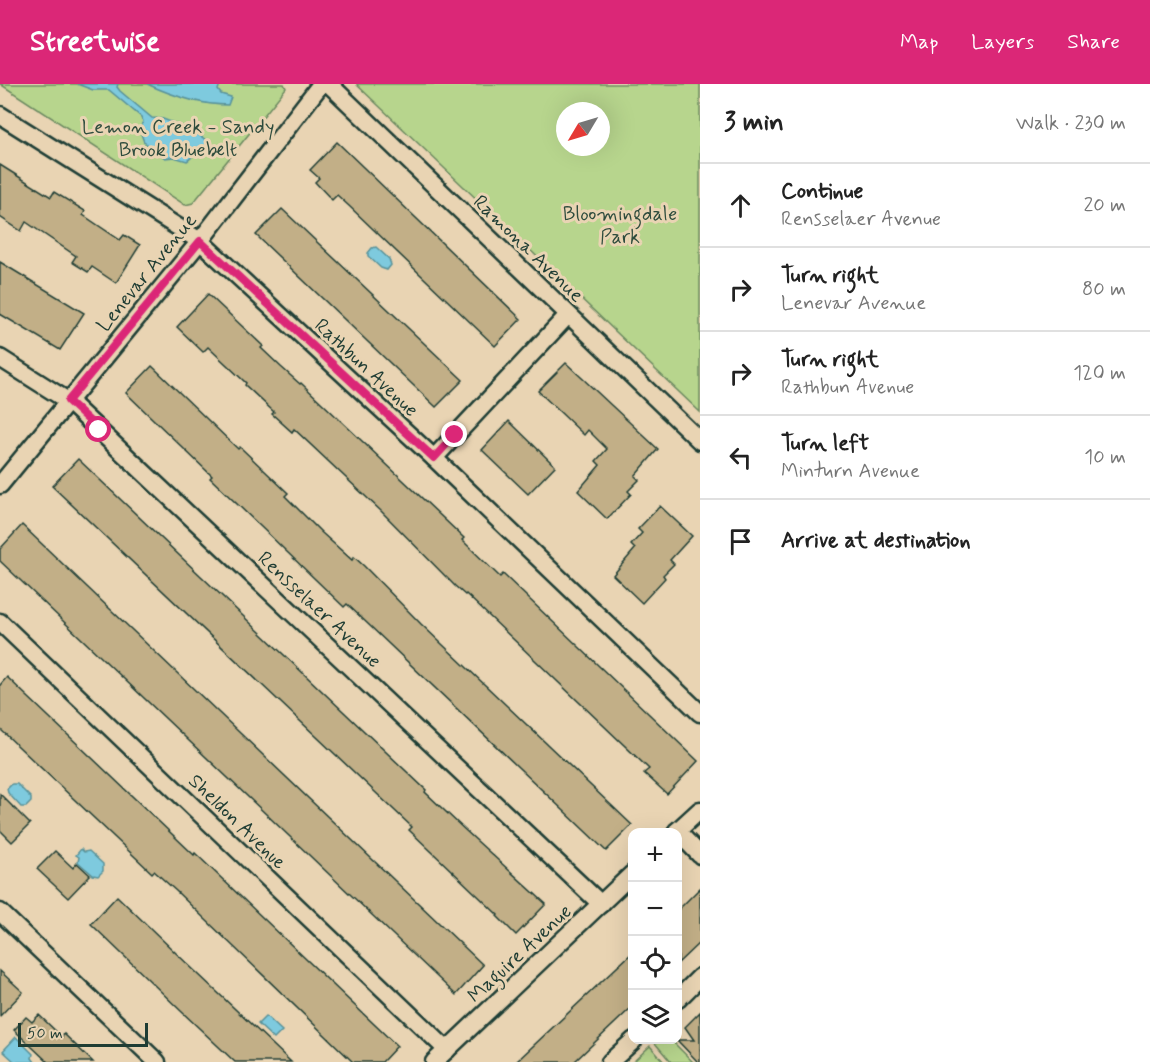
<!DOCTYPE html>
<meta charset="utf-8">
<style>
body{margin:0;font-family:Mynerve,sans-serif;background:#f6f6f6;color:#222}
.controls{position:absolute;right:18px;bottom:18px;display:grid;overflow:hidden;border-radius:12px;box-shadow:0 6px 24px #0002}
.controls button{width:54px;height:54px;display:grid;place-items:center;padding:0;border:0;border-bottom:2px solid #e0e0e0;background:#fff;color:#222;font:30px sans-serif}
.compass{position:absolute;left:556px;top:18px;width:54px;height:54px;border-radius:50%;background:#fff;box-shadow:0 6px 24px #0002;rotate:232deg}
.scale{position:absolute;left:18px;bottom:15px;width:130px;box-sizing:border-box;padding-left:6px;border:3px solid #1f3d34;border-top:0;font-size:16px;line-height:21px;white-space:nowrap;color:#1f3d34;-webkit-text-stroke:4px #e9d4b3;paint-order:stroke}
.stop{position:absolute;width:18px;height:18px;margin:-14px;border:4px solid #db2777;border-radius:50%;background:#fff}
.stop.end{background:#db2777;border-color:#fff;box-shadow:0 2px 6px #0008}
.list{margin:0;padding:0;list-style:none}
h2{display:flex;justify-content:space-between;align-items:center;height:78px;margin:0;padding:0 24px;font-size:26px}
h2 small{font-size:20px;font-weight:400;color:#767676}
.list li{display:grid;grid-template-columns:39px 1fr auto;gap:18px;align-items:center;box-sizing:border-box;height:84px;padding:0 24px;border-top:2px solid #e0e0e0}
.list b{display:block;font-size:22px;white-space:nowrap}
.list p{margin:0;font-size:20px;white-space:nowrap;color:#767676}
.list em{font-size:20px;font-style:normal;color:#767676}
.icon{flex:none;width:33px;height:33px;fill:none;stroke:currentColor;stroke-width:2;stroke-linecap:round;stroke-linejoin:round}
.map{position:relative;flex:none;width:700px;height:978px;overflow:hidden}
header{display:flex;align-items:center;gap:36px;box-sizing:border-box;height:84px;padding:0 30px;background:#db2777;color:#fff}
header strong{font-size:28px}
nav{display:flex;gap:33px;margin-inline-start:auto;font-size:21px}
main{display:flex}
aside{flex:1;background:#fff}
.map>svg:first-child{display:block}
</style>
<header>
<strong>Streetwise</strong>
<nav><a>Map</a><a>Layers</a><a>Share</a></nav>
</header>
<main>
<div class="map">
<svg width="700" height="978" viewBox="0 0 700 978">
<rect width="100%" height="100%" fill="#e9d4b3"/>
<filter id="ink" filterUnits="userSpaceOnUse"><feTurbulence type="fractalNoise" baseFrequency=".0167" numOctaves="2"/><feDisplacementMap in="SourceGraphic" scale="12" xChannelSelector="R" yChannelSelector="G"/><feConvolveMatrix kernelMatrix="1 2 1 2 8 2 1 2 1" color-interpolation-filters="sRGB"/></filter>
<g filter="url(#ink)">
<!-- green -->
<g fill="#b7d58d" stroke="#6b8960" stroke-width="1.5" fill-rule="evenodd">
<polygon points="0,0 284,0 286,4 193,119 185,121"/>
<path d="M357,0H700V328L357,1ZM565,27H601V63H565Z"/>
<polygon points="657,956 671,956 693,978 671,978 654,958"/>
<polygon points="650,962 664,978 633,978"/>
</g>
<!-- water -->
<g fill="#7ecade" stroke="#58929a" stroke-width="1.5">
<path d="M77,0H118L117,3L120,7L152,34L163,35L192,46L210,59L211,63L201,62C195,67 194,73 187,77L174,73L165,74L144,58L140,47L143,37L141,33L109,6H93Z"/>
<path d="M147,0H220L218,6L221,10L231,13L228,21C199,21 173,12 147,0Z"/>
<polygon points="376,163 389,175 391,181 387,186 381,184 368,172 368,169 372,164"/>
<polygon points="12,700 17,700 31,714 31,718 26,723 21,723 8,709 7,705"/>
<polygon points="81,765 84,768 89,767 103,780 103,787 98,792 93,791 78,778 79,773 76,771"/>
<polygon points="266,932 282,947 274,955 258,940"/>
<polygon points="16,953 33,970 32,974 35,978 15,978 3,967"/>
</g>
<!-- building -->
<g fill="#c2af87" stroke="#1f3d34" stroke-width="1.5">
<polygon points="337,58 521,235 495,262 349,122 337,111 332,116 315,98 319,94 310,86"/>
<polygon points="0,81 51,113 54,108 85,127 83,131 120,156 124,151 140,161 116,199 92,183 88,188 72,178 76,172 26,138 21,147 0,133"/>
<polygon points="282,125 463,296 436,323 256,151"/>
<polygon points="0,178 84,229 60,266 0,230"/>
<polygon points="208,210 263,262 261,264 281,283 300,300 301,299 464,454 462,456 500,493 503,490 698,677 667,710 644,689 649,685 466,510 465,511 455,502 381,427 294,345 292,348 272,330 274,328 245,301 246,299 208,263 203,268 177,243"/>
<polygon points="566,279 658,365 635,392 639,396 628,407 631,410 607,435 578,407 600,381 596,377 607,365 588,346 584,351 538,307"/>
<polygon points="152,282 238,365 240,363 288,409 285,412 322,449 352,476 354,473 364,482 421,540 632,741 606,767 347,520 344,523 287,468 210,394 212,392 126,309"/>
<polygon points="509,337 555,382 528,410 482,366"/>
<polygon points="78,375 426,706 425,708 465,746 546,820 516,851 497,832 498,831 409,746 412,743 52,402"/>
<polygon points="660,422 692,452 670,476 674,480 663,491 665,494 642,519 613,491 635,465 631,461 642,449 638,445"/>
<polygon points="22,441 483,881 456,911 0,477 0,465"/>
<polygon points="7,593 194,771 195,769 397,962 382,978 353,978 176,807 154,787 152,789 0,645 0,601"/>
<polygon points="0,710 30,740 12,758 0,746"/>
<polygon points="55,767 73,784 77,779 90,791 68,814 37,785"/>
<polygon points="700,804 700,858 678,879 678,826"/>
<polygon points="117,812 178,871 291,978 235,978 182,928 91,840"/>
<polygon points="633,868 633,922 574,978 516,978"/>
<polygon points="0,887 23,908 0,932"/>
<polygon points="700,928 700,978 698,978 677,956 694,956 685,943"/>
<polygon points="39,931 62,953 64,950 93,978 48,978 14,946 26,933 32,938"/>
</g>
<g fill="none" stroke-linecap="round" stroke-linejoin="round">
<!-- street casing -->
<g stroke="#1f3d34" stroke-width="21">
<g id="street">
<polyline points="329,0 700,357"/>
<polyline points="0,31 200,157 434,374 700,629"/>
<polyline points="0,274 68,317 601,820"/>
<polyline points="434,374 568,231"/>
<polyline points="0,401 200,157 321,0"/>
<polyline points="0,538 447,966"/>
<polyline points="677,747 700,771"/>
<polyline points="676,748 700,726"/>
<polyline points="0,828 157,978"/>
<polyline points="678,915 700,893"/>
<polyline points="434,978 632,790"/>
<polyline points="610,978 634,956"/>
</g>
</g>
<!-- street -->
<use href="#street" stroke="#e9d4b3" stroke-width="16"/>
</g>
</g>
<g fill="none" stroke-linecap="round" stroke-linejoin="round" filter="url(#ink)">
<!-- route -->
<polyline stroke="#db2777" stroke-width="8" points="99,346 68,317 200,157 434,374 455,351"/>
</g>
<g text-anchor="middle" stroke-width="6" stroke-linejoin="round" paint-order="stroke">
<!-- park labels -->
<g font-size="20" fill="#2e4c3d" stroke="#e9d4b3">
<text x="178" y="49">Lemon Creek - Sandy<tspan x="178" dy="23">Brook Bluebelt</tspan></text>
<text x="620" y="136">Bloomingdale<tspan x="620" dy="23">Park</tspan></text>
</g>
<!-- street labels -->
<g font-size="20" fill="#1f3d34" stroke="#e9d4b3">
<text transform="translate(529 164) rotate(44)" y="7">Ramona Avenue</text>
<text transform="translate(146 188) rotate(-51)" y="7">Lenevar Avenue</text>
<text transform="translate(367 283) rotate(43)" y="7">Rathbun Avenue</text>
<text transform="translate(320 525) rotate(43)" y="7">Rensselaer Avenue</text>
<text transform="translate(238 737) rotate(44)" y="7">Sheldon Avenue</text>
<text transform="translate(519 869) rotate(-43)" y="7">Maguire Avenue</text>
</g>
</g>
</svg>
<div class="controls">
<button>+</button>
<button>−</button>
<button><svg class="icon" aria-label="locate" viewBox="0 0 24 24"><circle cx="12" cy="12" r="6"/><path d="M12 2v4M12 18v4M2 12h4M18 12h4"/></svg></button>
<button><svg class="icon" aria-label="layers" viewBox="0 0 24 24"><path d="M12 4l9 5-9 5-9-5zM3 14l9 5 9-5"/></svg></button>
</div>
<svg class="compass" viewBox="-18 -18 36 36"><path d="M0-13l5 13h-10z" fill="#e53935"/><path d="M0 13l5-13h-10z" fill="#767676"/></svg>
<div class="scale">50 m</div>
<div class="stop" style="left:99px;top:346px"></div>
<div class="stop end" style="left:455px;top:351px"></div>
</div>
<aside>
<h2>3 min<small>Walk · 230 m</small></h2>
<ul class="list">
<li><svg class="icon" aria-label="ahead" viewBox="0 0 24 24"><path d="M12 20V5M6 11l6-6 6 6"/></svg><div><b>Continue</b><p>Rensselaer Avenue</p></div><em>20 m</em></li>
<li><svg class="icon" aria-label="right" viewBox="0 0 24 24"><path d="M7 20v-9h11M14 6l5 5-5 5"/></svg><div><b>Turn right</b><p>Lenevar Avenue</p></div><em>80 m</em></li>
<li><svg class="icon" aria-label="right" viewBox="0 0 24 24"><path d="M7 20v-9h11M14 6l5 5-5 5"/></svg><div><b>Turn right</b><p>Rathbun Avenue</p></div><em>120 m</em></li>
<li><svg class="icon" aria-label="left" viewBox="0 0 24 24"><path d="M17 20v-9H6M10 6l-5 5 5 5"/></svg><div><b>Turn left</b><p>Minturn Avenue</p></div><em>10 m</em></li>
<li><svg class="icon" aria-label="arrive" viewBox="0 0 24 24"><path d="M6 21V4h12l-3 4 3 4H6"/></svg><div><b>Arrive at destination</b></div></li>
</ul>
</aside>
</main>
